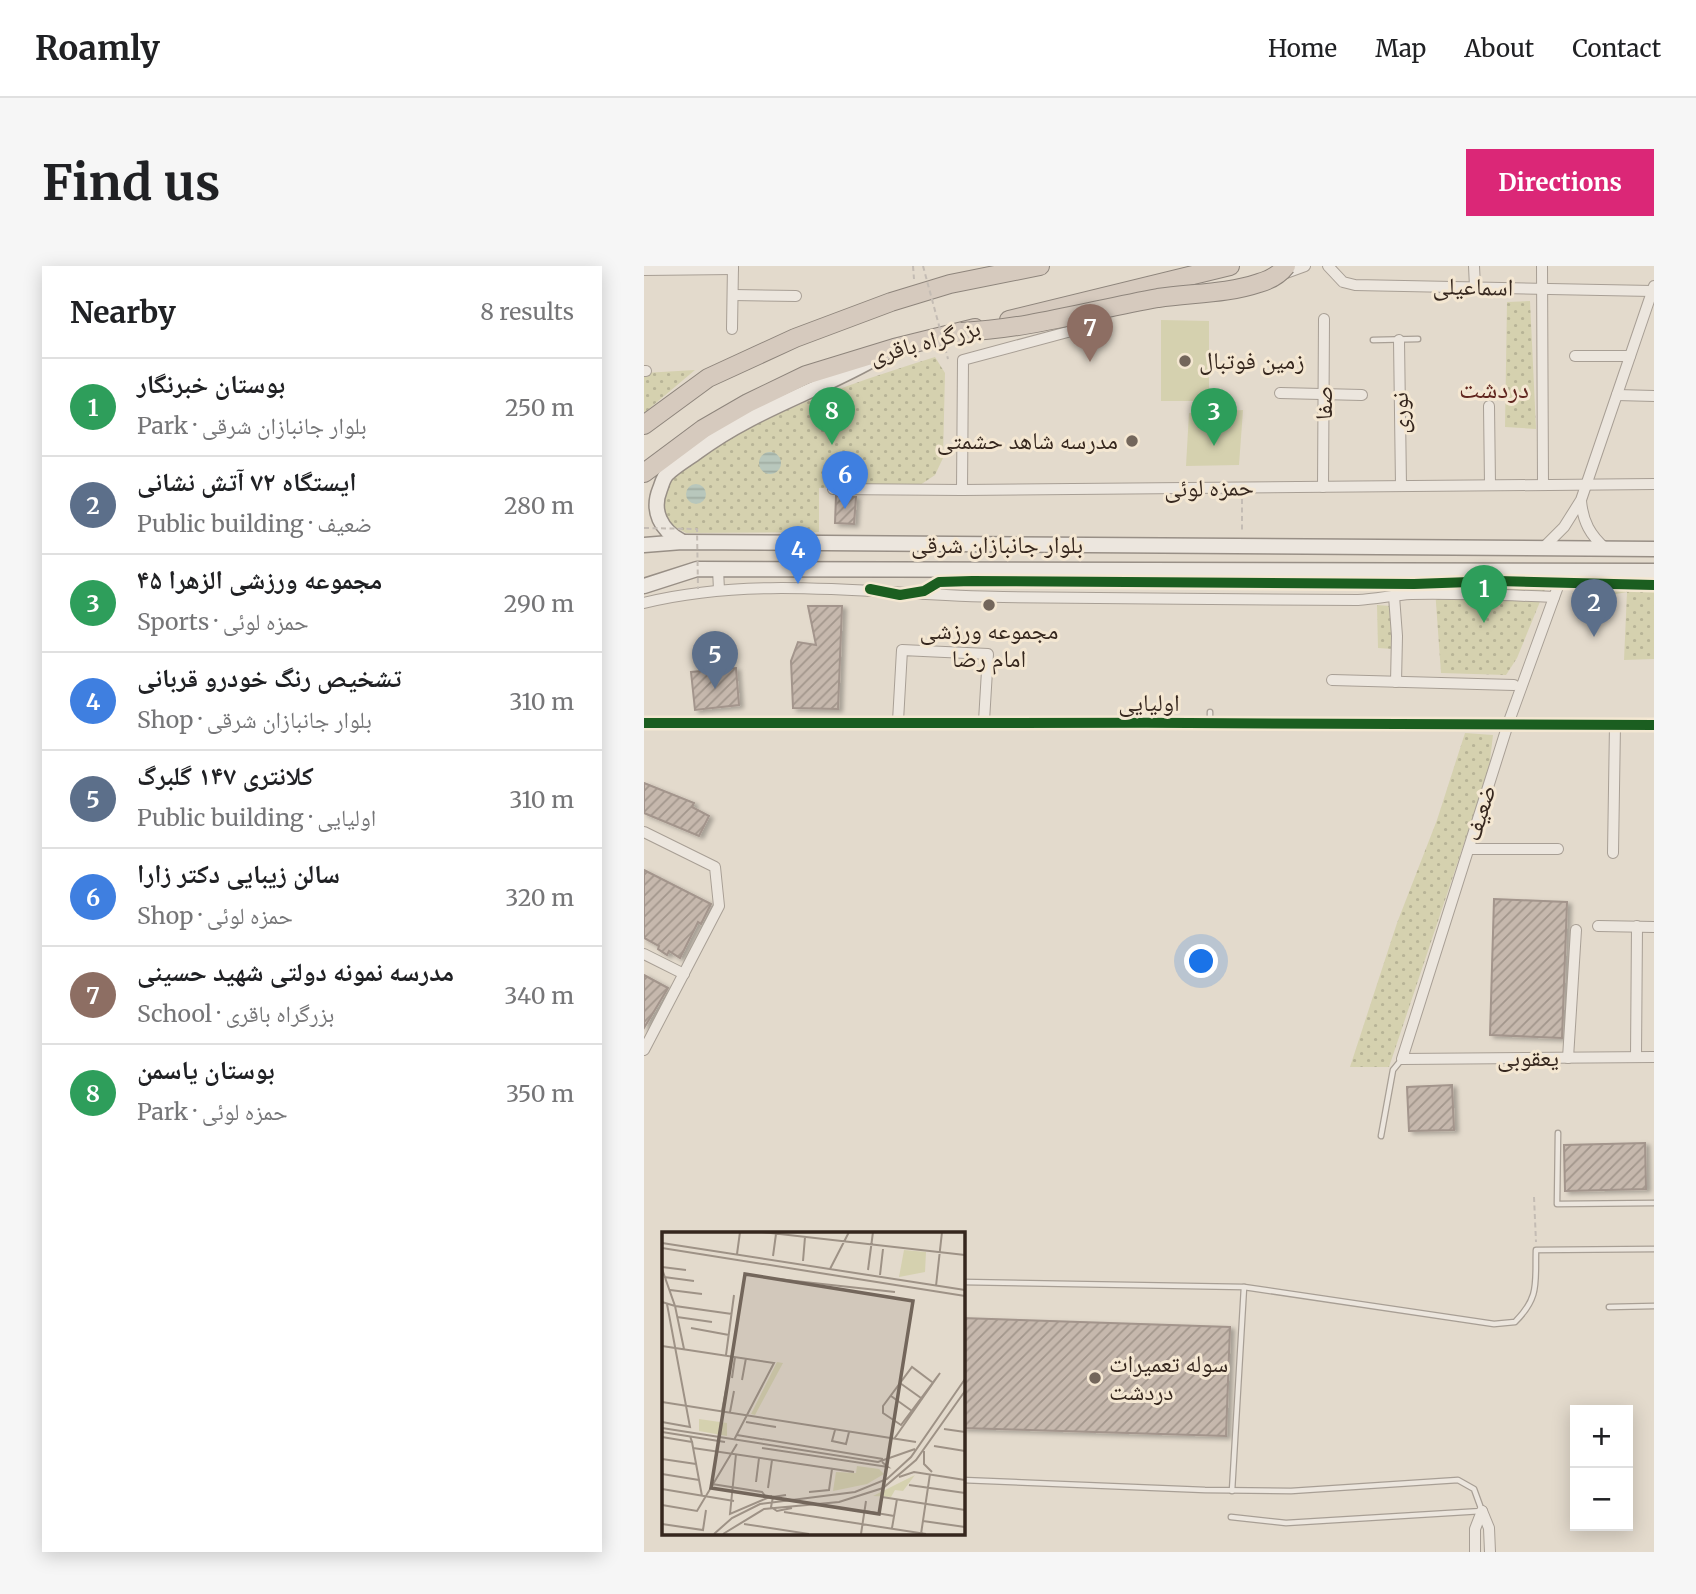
<!DOCTYPE html>
<meta charset="utf-8">
<style>
body{margin:0;font-family:Merriweather,"Noto Naskh Arabic",serif;background:#f6f6f6;color:#202124}
.controls{position:absolute;right:21px;bottom:21px;display:grid;overflow:hidden;border-radius:0px;box-shadow:0 4px 18px #0003}
.controls button{width:63px;height:63px;display:grid;place-items:center;padding:0;border:0;border-bottom:2px solid #e0e0e0;background:#fff;color:#202124;font:35px sans-serif}
.you{position:absolute;left:558px;top:696px;width:24px;height:24px;margin:-18px;border:5px solid #fff;border-radius:50%;background:#1a73e8;box-shadow:0 0 0 10px #1a73e833}
.badge{display:grid;place-items:center;width:46px;height:46px;border-radius:50%;background:#db2777;color:#fff;font-size:23px;font-weight:700}
.pin{position:absolute;translate:-50% -58px;filter:drop-shadow(0 2px 4px #0008)}
.pin::after{content:'';position:absolute;top:37px;width:24px;height:21px;background:inherit;clip-path:polygon(0 0,100% 0,50% 100%)}
.list{margin:0;padding:0;list-style:none}
h2{display:flex;justify-content:space-between;align-items:center;height:91px;margin:0;padding:0 28px;font-size:30px}
h2 small{font-size:23px;font-weight:400;color:#757577}
.list li{display:grid;grid-template-columns:46px 1fr auto;gap:21px;align-items:center;box-sizing:border-box;height:98px;padding:0 28px;border-top:2px solid #e0e0e0}
.list b{display:block;font-size:26px;white-space:nowrap}
.list p{margin:0;font-size:23px;white-space:nowrap;color:#757577}
.list em{font-size:23px;font-style:normal;color:#757577}
.map{position:relative;flex:none;width:1010px;height:1286px;overflow:hidden;border-radius:0px}
header{display:flex;align-items:center;gap:42px;box-sizing:border-box;height:98px;padding:0 35px;background:#fff;border-bottom:2px solid #e0e0e0}
header strong{font-size:33px}
nav{display:flex;gap:38px;margin-inline-start:auto;font-size:24px}
.intro{display:flex;align-items:center;justify-content:space-between;box-sizing:border-box;height:168px;padding:0 42px}
h1{margin:0;font-size:49px}
.button{padding:18px 32px;border-radius:0px;background:#db2777;color:#fff;font-size:24px;font-weight:700}
main{display:flex;gap:42px;padding:0 42px}
aside{flex:1;background:#fff;border-radius:0px;box-shadow:0 4px 18px #0003}
.map>svg:first-child{display:block}
</style>
<header>
<strong>Roamly</strong>
<nav><a>Home</a><a>Map</a><a>About</a><a>Contact</a></nav>
</header>
<div class="intro"><h1>Find us</h1><a class="button">Directions</a></div>
<main>
<aside>
<h2>Nearby<small>8 results</small></h2>
<ul class="list">
<li><span class="badge" style="background:#2e9e5b">1</span><div><b>بوستان خبرنگار</b><p>Park · بلوار جانبازان شرقی</p></div><em>250 m</em></li>
<li><span class="badge" style="background:#5c6f8a">2</span><div><b>ایستگاه ۷۲ آتش نشانی</b><p>Public building · ضعیف</p></div><em>280 m</em></li>
<li><span class="badge" style="background:#2e9e5b">3</span><div><b>مجموعه ورزشی الزهرا ۴۵</b><p>Sports · حمزه لوئی</p></div><em>290 m</em></li>
<li><span class="badge" style="background:#3f7fe0">4</span><div><b>تشخیص رنگ خودرو قربانی</b><p>Shop · بلوار جانبازان شرقی</p></div><em>310 m</em></li>
<li><span class="badge" style="background:#5c6f8a">5</span><div><b>کلانتری ۱۴۷ گلبرگ</b><p>Public building · اولیایی</p></div><em>310 m</em></li>
<li><span class="badge" style="background:#3f7fe0">6</span><div><b>سالن زیبایی دکتر زارا</b><p>Shop · حمزه لوئی</p></div><em>320 m</em></li>
<li><span class="badge" style="background:#8d6e63">7</span><div><b>مدرسه نمونه دولتی شهید حسینی</b><p>School · بزرگراه باقری</p></div><em>340 m</em></li>
<li><span class="badge" style="background:#2e9e5b">8</span><div><b>بوستان یاسمن</b><p>Park · حمزه لوئی</p></div><em>350 m</em></li>
</ul>
</aside>
<div class="map">
<svg width="1010" height="1286" viewBox="0 0 1010 1286">
<defs>
<pattern id="park-dots" width="8" height="8" patternUnits="userSpaceOnUse" patternTransform="scale(1.75)"><rect width="8" height="8" fill="#d5d1af"/><path d="M2 2h.1M6 6h.1" fill="none" stroke="#b7b396" stroke-width="1.8" stroke-linecap="round"/></pattern>
<pattern id="water-rules" width="6" height="5" patternUnits="userSpaceOnUse" patternTransform="scale(1.75)"><rect width="6" height="5" fill="#b8c7bc"/><path d="M0 2.5h6" fill="none" stroke="#9faba1"/></pattern>
<pattern id="building-hatch" width="6" height="6" patternUnits="userSpaceOnUse" patternTransform="scale(1.75)"><rect width="6" height="6" fill="#c6b8ad"/><path d="M-1 1l2-2M0 6l6-6M5 7l2-2" fill="none" stroke="#a2968c"/></pattern>
<filter id="shadow"><feDropShadow dx="4" dy="2.5" stdDeviation="2" flood-color="#0004"/></filter>
</defs>
<rect width="100%" height="100%" fill="#e3dacc"/>
<!-- grass -->
<g fill="#d5d1af">
<polygon points="517,54 565,55 565,135 517,135"/>
<polygon points="599,144 595,199 542,200 545,147"/>
</g>
<!-- park -->
<g fill="url(#park-dots)">
<polygon points="886,35 892,163 861,161 863,36"/>
<path d="M291,91L301,107L299,192L291,209L276,219L175,222V266L42,267L19,255L15,225C29,208 46,198 65,186C134,141 212,116 291,91Z"/>
<polygon points="51,104 0,147 0,107"/>
<polygon points="966,319 1010,319 1010,393 980,394 983,326 967,329"/>
<polygon points="902,321 873,392 862,409 797,407 791,323"/>
<polygon points="733,339 747,340 749,383 734,382"/>
<polygon points="821,467 849,469 845,503 745,801 706,801 753,657 793,554"/>
</g>
<!-- water -->
<g fill="url(#water-rules)">
<circle cx="126" cy="197" r="11"/>
<circle cx="52" cy="228" r="10"/>
</g>
<!-- building -->
<g fill="url(#building-hatch)" stroke="#a3958c" stroke-width="2" filter="url(#shadow)">
<polygon points="192,230 212,231 210,258 191,257"/>
<polygon points="164,340 198,340 194,443 149,442 147,395 154,376 172,379"/>
<polygon points="92,402 95,439 51,444 47,406"/>
<polygon points="0,517 50,537 48,541 65,550 55,570 0,547"/>
<polygon points="0,604 67,638 57,658 54,656 36,692 25,685 23,689 14,683 15,680 0,672"/>
<polygon points="850,633 923,636 918,772 846,769"/>
<polygon points="0,709 24,722 0,762"/>
<polygon points="808,819 810,864 765,865 763,821"/>
<polygon points="1001,877 1002,923 921,925 920,879"/>
<polygon points="318,1052 586,1061 582,1170 318,1162"/>
</g>
<g fill="none" stroke-linecap="round" stroke-linejoin="round">
<!-- lane casing -->
<g stroke="#a89f95" stroke-width="7">
<g id="lane">
<polyline points="729,74 774,73"/>
<polyline points="566,457 566,446"/>
<polyline points="914,867 913,938 1010,937"/>
<polyline points="737,870 749,804 758,793"/>
<path d="M318,1016L600,1021L850,1058L871,1056C896,1031 891,1017 892,984L1010,983"/>
<polyline points="965,1041 1010,1040"/>
<polyline points="318,1214 561,1224 647,1225 814,1214 830,1223 838,1245 642,1257 587,1251"/>
<polyline points="588,1225 600,1021"/>
</g>
</g>
<!-- street casing -->
<g stroke="#a89f95" stroke-width="12">
<g id="street">
<polyline points="684,0 699,16 711,19 1008,25"/>
<polyline points="830,0 831,21"/>
<polyline points="898,0 899,219"/>
<polyline points="0,4 89,3"/>
<polyline points="639,8 661,0"/>
<polyline points="89,29 152,30"/>
<polyline points="88,63 89,0"/>
<polyline points="755,74 757,220"/>
<polyline points="931,90 986,90"/>
<polyline points="0,105 2,105"/>
<polyline points="636,127 718,129"/>
<polyline points="973,129 1010,130"/>
<polyline points="845,140 846,219"/>
<polyline points="679,221 680,53"/>
<polyline points="189,223 318,224 1010,218"/>
<polyline points="318,224 319,94 431,64"/>
<path d="M937,235C939,256 946,269 962,283"/>
<polyline points="898,283 920,261 937,234 1010,20"/>
<polyline points="74,303 75,324"/>
<polyline points="920,304 864,458 758,793 1010,791"/>
<polyline points="750,330 753,370 752,416"/>
<path d="M0,337C118,308 240,330 359,331C477,332 596,334 714,334C732,333 750,329 767,328C815,327 863,329 910,331"/>
<polyline points="688,414 870,419"/>
<polyline points="254,455 258,384 344,388 340,455"/>
<path d="M0,457C337,455 673,458 1010,459"/>
<polyline points="0,566 71,601 75,640 0,784"/>
<polyline points="825,583 914,583"/>
<polyline points="969,587 971,459"/>
<polyline points="954,660 1010,661"/>
<polyline points="0,688 40,708"/>
<polyline points="992,791 993,660"/>
<polyline points="924,792 932,664"/>
<polyline points="838,1245 845,1262 846,1286"/>
<polyline points="831,1286 831,1263 838,1245"/>
</g>
</g>
<!-- secondary casing -->
<g stroke="#988f86" stroke-width="17">
<g id="secondary">
<path d="M37,275C17,264 7,245 16,223C18,218 19,212 23,208C31,200 43,193 53,186C108,145 169,127 228,94"/>
<polyline points="0,279 38,276 1010,283"/>
<polyline points="0,320 53,303 1010,305"/>
</g>
</g>
<!-- highway casing -->
<g stroke="#8e857c" stroke-width="20">
<g id="highway">
<polyline points="365,54 586,0"/>
<polyline points="0,159 64,112 151,72 247,36 306,18 396,0"/>
<polyline points="0,207 59,163 104,137 162,109 250,82 331,62"/>
</g>
</g>
<!-- path -->
<g stroke="#c4bcb4" stroke-width="2" stroke-dasharray="5 3.5" stroke-linecap="butt">
<polyline points="269,0 270,13"/>
<polyline points="598,233 598,266"/>
<polyline points="890,931 892,976"/>
</g>
<!-- lane -->
<use href="#lane" stroke="#ece6de" stroke-width="4.5"/>
<!-- street -->
<use href="#street" stroke="#ece6de" stroke-width="10"/>
<!-- secondary -->
<use href="#secondary" stroke="#ece6de" stroke-width="14"/>
<!-- highway -->
<use href="#highway" stroke="#d6cabe" stroke-width="18"/>
<!-- highway-bridge casing -->
<g stroke="#8e857c" stroke-width="20" stroke-linecap="butt">
<path id="highway-bridge" d="M317,66C384,63 447,44 514,32C547,27 583,28 615,17C626,14 635,9 642,0"/>
</g>
<!-- path-bridge -->
<g stroke="#c4bcb4" stroke-width="2" stroke-dasharray="5 3.5" stroke-linecap="butt">
<polyline points="279,0 304,93"/>
<polyline points="0,262 53,263 54,323"/>
</g>
<!-- highway-bridge -->
<use href="#highway-bridge" stroke="#d6cabe" stroke-width="18"/>
<!-- cycleway casing -->
<g stroke="#f4e7d2" stroke-width="15">
<g id="cycleway">
<polyline points="226,323 256,329 280,325 295,316 328,315 770,318 854,315 1010,319"/>
<path d="M0,457C337,455 673,458 1010,459"/>
</g>
</g>
<!-- cycleway -->
<use href="#cycleway" stroke="#1b5e20" stroke-width="10"/>
</g>
<!-- markers -->
<g fill="#73665b" stroke="#f4e7d2" stroke-width="2.5">
<circle cx="541" cy="95" r="7"/>
<circle cx="488" cy="175" r="7"/>
<circle cx="345" cy="339" r="7"/>
<circle cx="451" cy="1112" r="7"/>
</g>
<g text-anchor="middle" stroke-width="6" stroke-linejoin="round" paint-order="stroke">
<!-- street labels -->
<g font-size="24" fill="#36271e" stroke="#f4e7d2">
<text transform="translate(829 21) rotate(1)" y="8">اسماعیلی</text>
<text transform="translate(281 76) rotate(-15)" y="8">بزرگراه باقری</text>
<text transform="translate(680 137) rotate(-90)" y="8">صفا</text>
<text transform="translate(756 147) rotate(-91)" y="8">نوری</text>
<text transform="translate(565 222) rotate(-1)" y="8">حمزه لوئی</text>
<text x="353" y="287">بلوار جانبازان شرقی</text>
<text x="505" y="445">اولیایی</text>
<text transform="translate(836 547) rotate(-73)" y="8">ضعیف</text>
<text x="884" y="800">یعقوبی</text>
</g>
<!-- poi labels -->
<g font-size="24" fill="#36271e" stroke="#f4e7d2" text-anchor="start">
<text x="555" y="103">زمین فوتبال</text>
<text x="474" y="183" text-anchor="end">مدرسه شاهد حشمتی</text>
<text x="345" y="373" text-anchor="middle">مجموعه ورزشی<tspan x="345" dy="28">امام رضا</tspan></text>
<text x="465" y="1106">سوله تعمیرات<tspan x="465" dy="28">دردشت</tspan></text>
</g>
<!-- neighbourhood labels -->
<g font-size="26" fill="#61261f" stroke="#f4e7d2">
<text x="850" y="132">دردشت</text>
</g>
</g>
<!-- overview -->
<g transform="translate(18 966)">
<rect width="303" height="303" fill="#e3dacc"/>
<path d="M242,18L264,20L263,40L237,45ZM115,130L121,131L93,183L89,182ZM37,187L65,191V204L37,199ZM195,234L217,237L222,242L205,252L171,259L174,240L194,241ZM253,243L241,259L233,258L229,265L211,264Z" fill="#d5d1af"/>
<path fill="none" stroke="#9e9286" stroke-width="2" d="M100,0L303,23M0,11L303,58M0,16L303,64M75,22L78,0M111,24L114,2M141,29L143,5M0,35L24,38M0,37L13,74L0,70M168,37L187,0M206,38L211,0M218,43L221,17M2,45L32,49M115,47L233,60M274,54L280,0M8,58L40,62M15,85L50,90M29,96L67,103M0,114L112,131L72,208M22,117L13,74L70,82M64,123L72,63M70,146L73,125M80,148L84,126M238,151L259,166M229,164L250,179M0,170L254,210M60,179L64,158M68,180L72,159M0,190L28,195L5,72M84,190L114,195M0,196L216,230L253,217M282,197L303,200M173,198L170,209L184,212L187,200M0,200L63,210M75,203L221,227M0,205L30,210L28,204M232,207L278,141L239,193L221,181V174L250,135L270,150M30,210L40,264M272,214L303,219M31,216L192,240M100,216L226,235L220,230M262,219V232L270,240M74,222L68,282L110,264M0,227L34,232M0,242L37,248M237,245L252,240L303,248M94,250L97,226M50,252L100,260L104,265M247,253L303,261M106,256L110,228M0,257L72,269M147,260L167,258L170,237M124,263L111,265L109,275L115,279L130,276M220,265L303,278M0,273L35,279L75,212M203,279L232,284M122,280L264,302M261,289L303,295M0,292L41,298L44,278M82,292L147,302M230,296L235,267M52,302L70,286L98,272L193,260L225,247L249,225L303,147M61,302L102,277L177,270L221,256L254,228L303,159M199,302L204,269M259,302L268,242"/>
<path fill="#73665b" fill-opacity="0.15" stroke="#73665b" stroke-width="3.5" d="M83,42L251,69L217,282L49,256Z"/>
<rect width="303" height="303" fill="none" stroke="#36271e" stroke-width="3.5"/>
</g>
</svg>
<div class="controls">
<button>+</button>
<button>−</button>
</div>
<div class="you"></div>
<div class="pin badge" style="left:840px;top:357px;background:#2e9e5b">1</div>
<div class="pin badge" style="left:950px;top:371px;background:#5c6f8a">2</div>
<div class="pin badge" style="left:570px;top:180px;background:#2e9e5b">3</div>
<div class="pin badge" style="left:154px;top:318px;background:#3f7fe0">4</div>
<div class="pin badge" style="left:71px;top:423px;background:#5c6f8a">5</div>
<div class="pin badge" style="left:201px;top:243px;background:#3f7fe0">6</div>
<div class="pin badge" style="left:446px;top:96px;background:#8d6e63">7</div>
<div class="pin badge" style="left:188px;top:179px;background:#2e9e5b">8</div>
</div>
</main>
